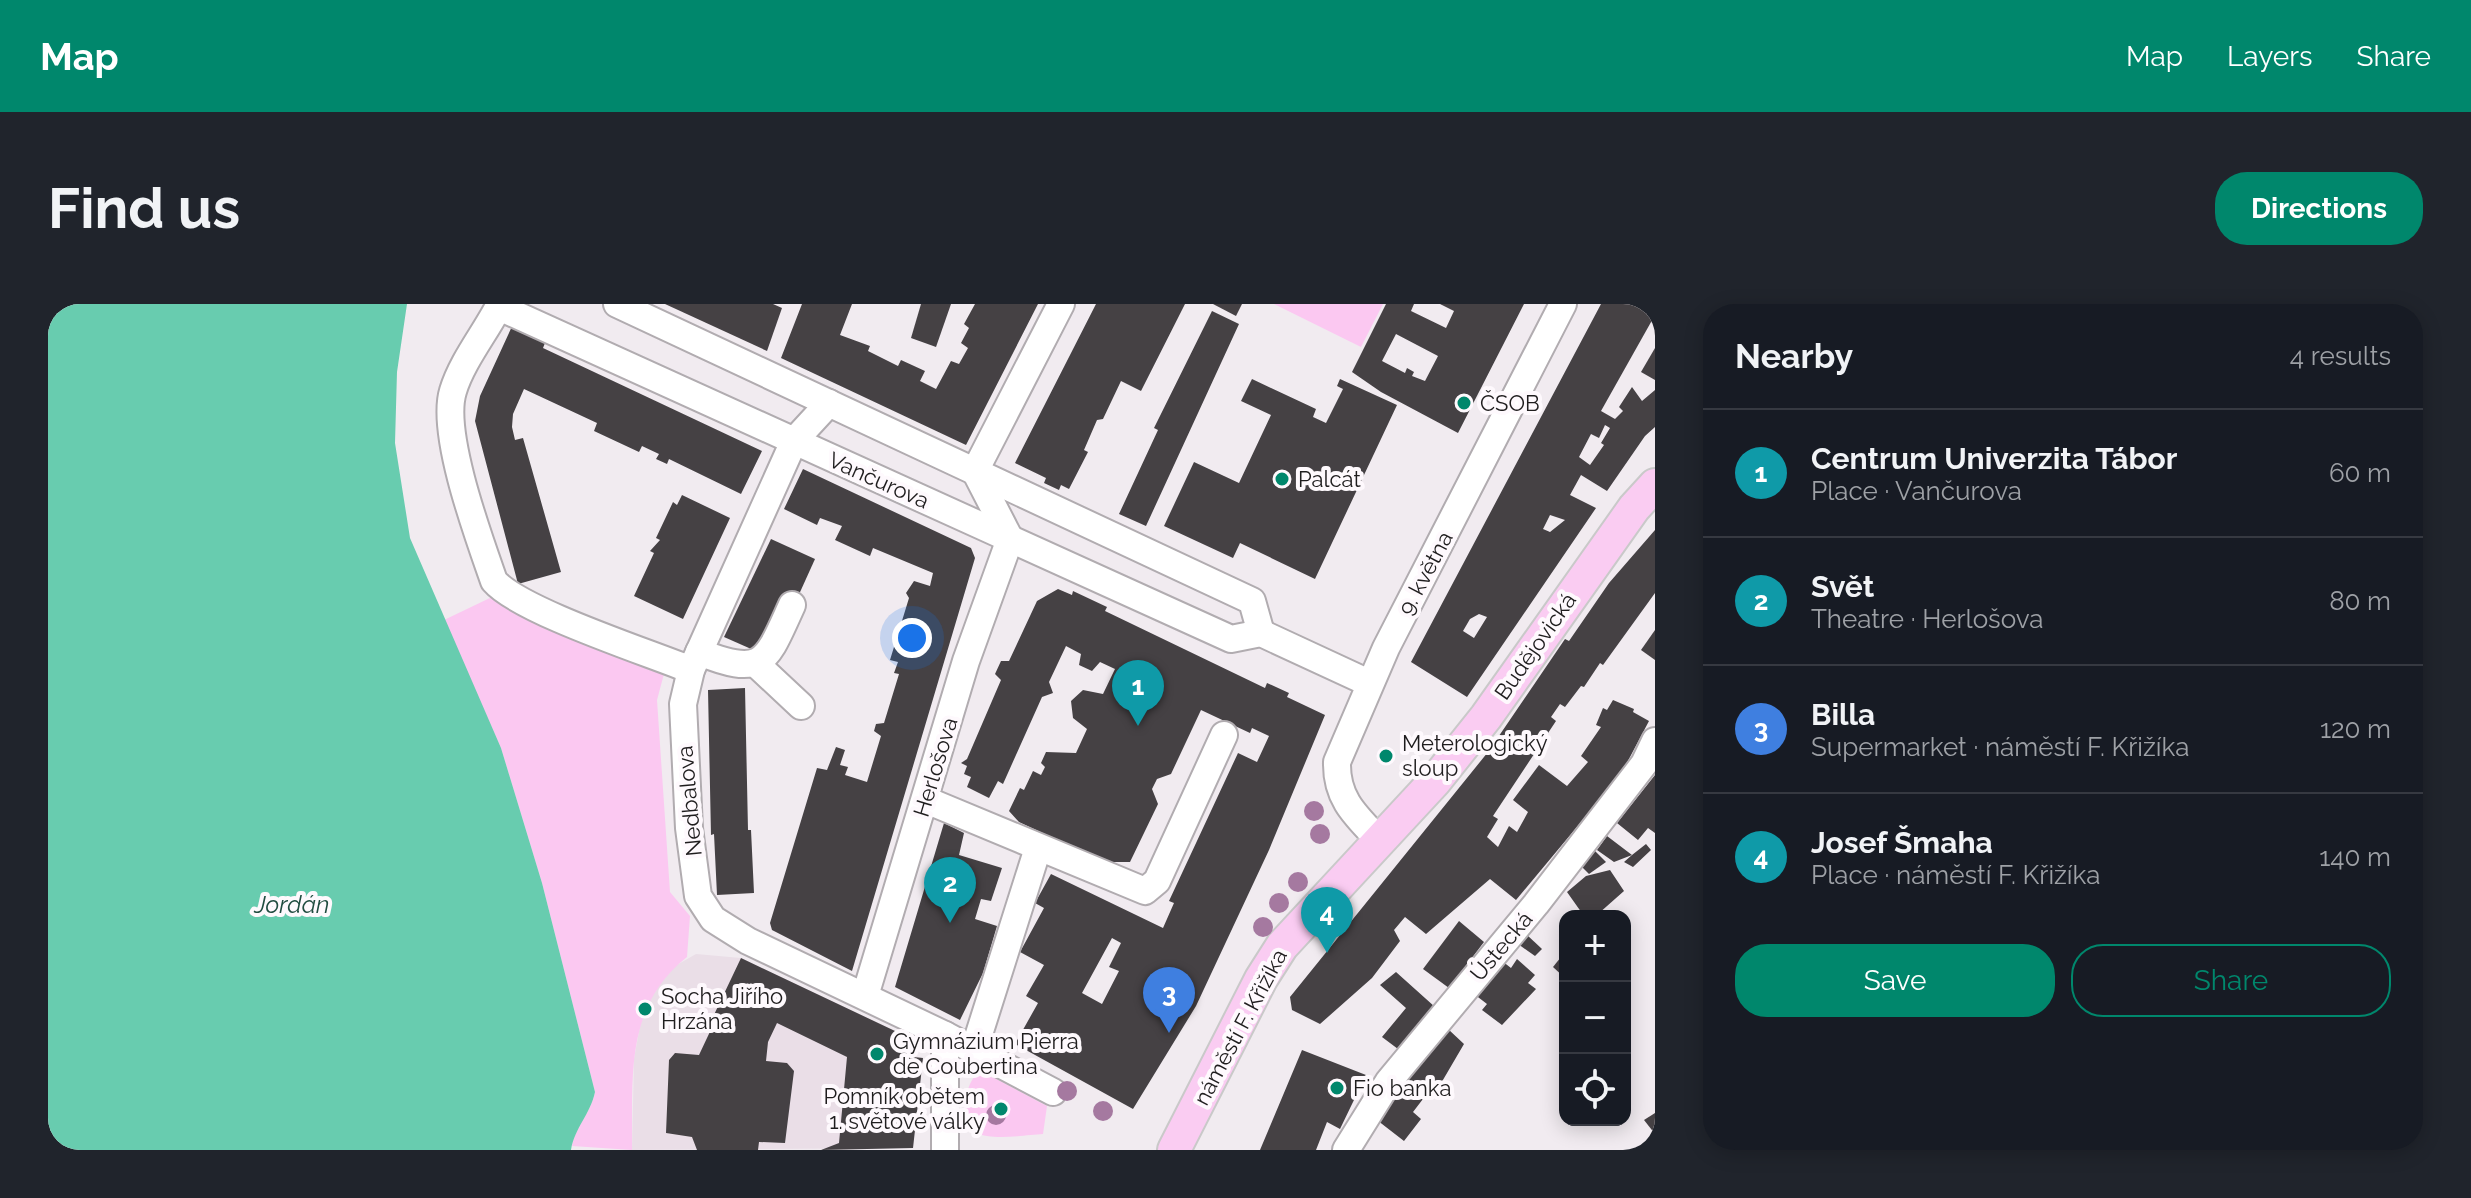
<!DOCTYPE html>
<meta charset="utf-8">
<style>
body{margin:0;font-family:Raleway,sans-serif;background:#20242c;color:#f1f3f6}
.controls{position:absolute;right:24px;bottom:24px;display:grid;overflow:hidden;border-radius:16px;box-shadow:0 4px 20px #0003}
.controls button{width:72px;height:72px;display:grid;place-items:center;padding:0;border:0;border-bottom:2px solid #363941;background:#171b24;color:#f1f3f6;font:40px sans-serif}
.you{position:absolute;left:864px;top:334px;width:28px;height:28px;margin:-20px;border:6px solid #fff;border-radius:50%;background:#1a73e8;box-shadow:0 0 0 12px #1a73e833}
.badge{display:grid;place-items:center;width:52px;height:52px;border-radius:50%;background:#00876c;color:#fff;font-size:26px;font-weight:700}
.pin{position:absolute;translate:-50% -66px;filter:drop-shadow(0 2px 4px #0008)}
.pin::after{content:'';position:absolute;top:42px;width:28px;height:24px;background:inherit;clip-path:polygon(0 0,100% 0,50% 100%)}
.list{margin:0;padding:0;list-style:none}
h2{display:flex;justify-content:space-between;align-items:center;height:104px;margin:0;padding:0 32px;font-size:34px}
h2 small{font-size:26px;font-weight:400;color:#9ea1a6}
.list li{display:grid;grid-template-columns:52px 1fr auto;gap:24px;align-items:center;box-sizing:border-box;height:128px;padding:0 32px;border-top:2px solid #363941}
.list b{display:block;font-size:30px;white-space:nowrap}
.list p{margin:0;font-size:26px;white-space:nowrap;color:#9ea1a6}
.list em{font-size:26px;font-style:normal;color:#9ea1a6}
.actions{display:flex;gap:16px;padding:24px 32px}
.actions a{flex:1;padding:18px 0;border:2px solid #00876c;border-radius:32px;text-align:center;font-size:28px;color:#00876c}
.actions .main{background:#00876c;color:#fff}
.icon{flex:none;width:44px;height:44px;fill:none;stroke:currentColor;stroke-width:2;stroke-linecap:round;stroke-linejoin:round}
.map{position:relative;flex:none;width:1607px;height:846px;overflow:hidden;border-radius:32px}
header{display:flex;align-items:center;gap:48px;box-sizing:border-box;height:112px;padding:0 40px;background:#00876c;color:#fff}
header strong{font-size:38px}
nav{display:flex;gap:44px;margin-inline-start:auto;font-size:28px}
.intro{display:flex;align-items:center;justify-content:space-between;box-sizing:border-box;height:192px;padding:0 48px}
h1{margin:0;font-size:56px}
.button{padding:20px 36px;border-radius:32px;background:#00876c;color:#fff;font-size:28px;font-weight:700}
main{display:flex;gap:48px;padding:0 48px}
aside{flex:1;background:#171b24;border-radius:32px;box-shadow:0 4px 20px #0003}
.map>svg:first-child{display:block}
</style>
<header>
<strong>Map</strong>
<nav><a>Map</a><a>Layers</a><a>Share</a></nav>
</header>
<div class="intro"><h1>Find us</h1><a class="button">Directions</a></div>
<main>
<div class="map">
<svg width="1607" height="846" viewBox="0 0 1607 846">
<rect width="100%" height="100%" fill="#f1ebf0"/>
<!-- built -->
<polygon fill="#eadee7" points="648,650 693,654 866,736 865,752 875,754 865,844 584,846 586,755 594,711 609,681 627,662"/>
<!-- green -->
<g fill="#fbc8f1">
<polygon points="1226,0 1335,0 1313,43"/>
<path d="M444,293L617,366L609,396L622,588L642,612L639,653C576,703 585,773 584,846L524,842C528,821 542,811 547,788L494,579L453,444L396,316Z"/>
<path d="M937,769L999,802L995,830C970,831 911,845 917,804C918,793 919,783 926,773Z"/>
</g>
<!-- water -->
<path fill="#68ccaf" d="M0,0H359L349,68L347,139L362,234L453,444L494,579L547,788C542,811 527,823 523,846H0Z"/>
<!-- building -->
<g fill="#454144" fill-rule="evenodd">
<polygon points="617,0 725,0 734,4 719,47"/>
<polygon points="754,0 804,0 792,31 822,42 820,47 850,62 853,56 877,67 872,77 888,85 903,57 911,60 920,44 913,39 921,24 916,20 927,0 990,0 918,141 733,54"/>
<polygon points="873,0 903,0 888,43 863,34"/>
<polygon points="1048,0 1137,0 1093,87 1073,77 1055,115 1049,116 1036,146 1040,148 1021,185 1013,181 1011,186 996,179 998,174 967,159"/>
<polygon points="1165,0 1194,0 1188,12"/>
<path d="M1338,0H1366L1363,7L1398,24L1406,7L1392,0H1476L1410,129L1333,88L1304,68ZM1348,30L1390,52L1377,77L1364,72L1366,68L1359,64L1357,69L1334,57Z"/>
<path d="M1553,0H1607V11L1553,107L1567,115L1575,107L1571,103L1584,83L1594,97L1607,86V123L1597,132L1559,187L1533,171L1522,191L1548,204L1419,393L1363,358ZM1557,121L1562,124L1553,139L1556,141L1542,161L1531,153L1543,130L1551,134ZM1502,211L1517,216L1502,228L1495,225ZM1431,310L1439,313L1426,334L1415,327L1422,315Z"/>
<polygon points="1164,7 1191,20 1098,222 1071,210 1110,126 1106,124"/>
<polygon points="466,18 499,34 495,44 714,147 693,190 621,155 619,160 608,155 611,150 594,142 591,148 546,127 549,119 476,85 465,110 464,123 467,136 475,134 513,268 470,280 427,117 432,92"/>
<polygon points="1607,44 1607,76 1593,68"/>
<polygon points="1204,75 1268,105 1265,113 1278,119 1295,85 1289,82 1292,75 1349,101 1267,275 1192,239 1185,254 1116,222 1146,158 1191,179 1223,111 1193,97"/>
<polygon points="755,165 923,244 927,254 804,667 724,626 722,619 769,464 779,466 788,443 797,446 792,461 800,463 797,471 819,478 833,432 826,427 828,420 836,419 851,370 846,369 850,358 842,356 861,294 858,289 866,277 882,282 885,269 825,244 822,252 787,236 794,222 772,214 769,221 736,205"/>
<polygon points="634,191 682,214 635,315 586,292 606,249 602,247 612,236 608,234 625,198 629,201"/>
<polygon points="1607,226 1607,289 1555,361 1552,359 1536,383 1533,382 1517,403 1512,400 1503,413 1508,417 1445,512 1450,515 1439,533 1450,543 1461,522 1469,528 1480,508 1465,496 1491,461 1519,482 1540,458 1533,452 1553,423 1548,421 1555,404 1559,406 1565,396 1586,405 1585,408 1601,417 1573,470 1468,596 1442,575 1378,630 1357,613 1346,626 1352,637 1324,674 1272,720 1244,706 1242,693 1440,448 1517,335 1521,337 1561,279"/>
<polygon points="723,235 767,255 748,297 710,348 676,333"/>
<path d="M1010,285L1024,291L1025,287L1059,303L1057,307L1217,384L1219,379L1241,389L1239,393L1277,411L1221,546L1148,702L1085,805L967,740L990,699L978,692L996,661L972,648L996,604L987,599L1003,570L1115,624L1126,599L1121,597L1190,449L1209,458L1221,432L1204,424L1202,429L1153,406L1123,470L1109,475L1104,485L1110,500L1082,558H1057L971,518L961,507L972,484L976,486L985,467L993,471L997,463L993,459L998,448L1028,449L1039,425L1025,414L1023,397L1035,386L1055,390L1067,365L1052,358L1044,367L1031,361L1033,350L1018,342L1001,378L1005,389L994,393L955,480L950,477L941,494L919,483L923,473L916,470L919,462L913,459L919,455L953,376L947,370L953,357H961L989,297ZM1064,634L1073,639L1061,663L1071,667L1054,700L1034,689Z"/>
<polygon points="1607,326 1607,356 1593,346"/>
<polygon points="697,384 700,526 703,526 706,589 669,591 666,530 663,531 660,386"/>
<polygon points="1607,471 1607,529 1600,524 1590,536 1569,519"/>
<polygon points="896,519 916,529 911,551 954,564 943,597 933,595 927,615 949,622 935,669 912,716 847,683"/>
<polygon points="1559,532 1584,551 1598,540 1603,546 1585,563 1576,558 1584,551 1566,558 1549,546"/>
<polygon points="1547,547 1558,558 1541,570 1534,563"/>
<polygon points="1562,566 1576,587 1550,610 1552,612 1536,612 1519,588 1538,572"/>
<polygon points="1411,617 1436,638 1401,684 1375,665"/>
<polygon points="1478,630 1494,645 1487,652 1470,640"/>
<polygon points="1517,648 1517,674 1505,663"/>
<polygon points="693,654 866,736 865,753 875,754 865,844 773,846 791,839 799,753 729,719 720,738 718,757 739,759 746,767 737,839 711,838 710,846 649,846 644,833 618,829 621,756 627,749 651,751 667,717 664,715"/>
<polygon points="1469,655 1487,671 1480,679 1488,685 1454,721 1434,706 1439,700 1426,690 1454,657 1463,664"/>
<polygon points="1348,668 1387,703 1354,748 1334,733 1358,704 1332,681"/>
<polygon points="1400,725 1416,740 1392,781 1388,778 1365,808 1373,815 1356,837 1325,813"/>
<polygon points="1254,746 1318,771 1292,825 1279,818 1268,846 1212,846"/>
<polygon points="1607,809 1607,830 1596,816"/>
</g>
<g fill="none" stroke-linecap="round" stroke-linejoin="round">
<!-- minor casing -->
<g stroke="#b1acb0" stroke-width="30">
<g id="minor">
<path d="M452,0C438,28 414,57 405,87C392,129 431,234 446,277C472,307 599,348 643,366"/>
<polyline points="569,0 1204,297 1213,329"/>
<polyline points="451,3 1183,335 1213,329 1321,379"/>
<polyline points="781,99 746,137 643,366 635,400 641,524 650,592 665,615 700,637 897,731 1005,788"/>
<polyline points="927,167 1013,0"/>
<polyline points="927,167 962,235"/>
<path d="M651,348C716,374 718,358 744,301"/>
<polyline points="707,359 753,402"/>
<polyline points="878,496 1097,587 1109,577 1176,431"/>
<path d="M1332,537C1308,512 1288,495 1289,458L1338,344L1515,0"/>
<polyline points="817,692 918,357 962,235"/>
<polyline points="897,731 897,846"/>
<polyline points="926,746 990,544"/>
<polyline points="1298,846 1341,777 1488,600 1596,460 1607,437"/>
</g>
</g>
<!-- major casing -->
<g stroke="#c9c9c9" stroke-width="36">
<polyline id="major" points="1126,846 1213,675 1234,642 1387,477 1438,413 1586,204 1607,181"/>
</g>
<!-- minor -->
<use href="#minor" stroke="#fff" stroke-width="26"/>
<!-- major -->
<use href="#major" stroke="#faccf2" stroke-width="32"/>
</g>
<!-- trees -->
<g fill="#a579a0">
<circle cx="1266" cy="507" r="10"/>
<circle cx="1272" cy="530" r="10"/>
<circle cx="1250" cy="578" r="10"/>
<circle cx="1231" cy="599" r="10"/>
<circle cx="1215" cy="623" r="10"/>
<circle cx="1019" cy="787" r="10"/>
<circle cx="1055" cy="807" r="10"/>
<circle cx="948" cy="811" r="10"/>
</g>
<!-- markers -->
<g fill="#00876c" stroke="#fef9fd" stroke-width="3">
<circle cx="1416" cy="99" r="8"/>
<circle cx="1234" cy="175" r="8"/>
<circle cx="1338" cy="452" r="8"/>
<circle cx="597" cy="705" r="8"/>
<circle cx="829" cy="750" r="8"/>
<circle cx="1289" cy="784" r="8"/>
<circle cx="953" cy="805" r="8"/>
</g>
<g text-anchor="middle" stroke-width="8" stroke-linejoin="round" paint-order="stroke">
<!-- poi labels -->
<g font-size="22" fill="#1f1d1e" stroke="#fef9fd" text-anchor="start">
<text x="1432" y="107">ČSOB</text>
<text x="1250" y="183">Palcát</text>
<text x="1354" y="447">Meterologický<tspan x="1354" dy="25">sloup</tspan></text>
<text x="613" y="700">Socha Jiřího<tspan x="613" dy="25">Hrzána</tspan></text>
<text x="845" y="745">Gymnázium Pierra<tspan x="845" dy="25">de Coubertina</tspan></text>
<text x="1305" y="792">Fio banka</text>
<text x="937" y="800" text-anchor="end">Pomník obětem<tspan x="937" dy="25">1. světové války</tspan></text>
</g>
<!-- street labels -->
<g font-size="22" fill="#1f1d1e" stroke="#fef9fd">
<text transform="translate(831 176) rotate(24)" y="8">Vančurova</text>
<text transform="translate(1377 269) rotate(-62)" y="8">9. května</text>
<text transform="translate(1487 342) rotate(-55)" y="8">Budějovická</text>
<text transform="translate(887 463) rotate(-73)" y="8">Herlošova</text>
<text transform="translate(641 497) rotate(-95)" y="8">Nedbalova</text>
<text transform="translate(1453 642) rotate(-50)" y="8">Ústecká</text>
<text transform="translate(1192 723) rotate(-62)" y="8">náměstí F. Křižíka</text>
</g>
<!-- water labels -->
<g font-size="24" font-style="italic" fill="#204c40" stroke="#fef9fd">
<text x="244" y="609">Jordán</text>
</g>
</g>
</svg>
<div class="controls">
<button>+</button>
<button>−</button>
<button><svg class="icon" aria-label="locate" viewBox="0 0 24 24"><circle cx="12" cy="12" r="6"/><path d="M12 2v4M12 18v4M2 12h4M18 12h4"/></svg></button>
</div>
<div class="you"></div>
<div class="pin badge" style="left:1090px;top:422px;background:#0f9aa8">1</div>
<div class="pin badge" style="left:902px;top:619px;background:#0f9aa8">2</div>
<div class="pin badge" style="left:1121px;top:729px;background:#3f7fe0">3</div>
<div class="pin badge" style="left:1279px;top:649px;background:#0f9aa8">4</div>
</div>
<aside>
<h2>Nearby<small>4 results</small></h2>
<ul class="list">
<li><span class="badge" style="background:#0f9aa8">1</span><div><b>Centrum Univerzita Tábor</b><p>Place · Vančurova</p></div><em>60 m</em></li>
<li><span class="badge" style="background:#0f9aa8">2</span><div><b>Svět</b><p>Theatre · Herlošova</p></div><em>80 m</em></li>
<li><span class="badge" style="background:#3f7fe0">3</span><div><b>Billa</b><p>Supermarket · náměstí F. Křižíka</p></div><em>120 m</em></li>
<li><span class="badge" style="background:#0f9aa8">4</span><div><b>Josef Šmaha</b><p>Place · náměstí F. Křižíka</p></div><em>140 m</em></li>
</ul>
<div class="actions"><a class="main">Save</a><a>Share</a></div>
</aside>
</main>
